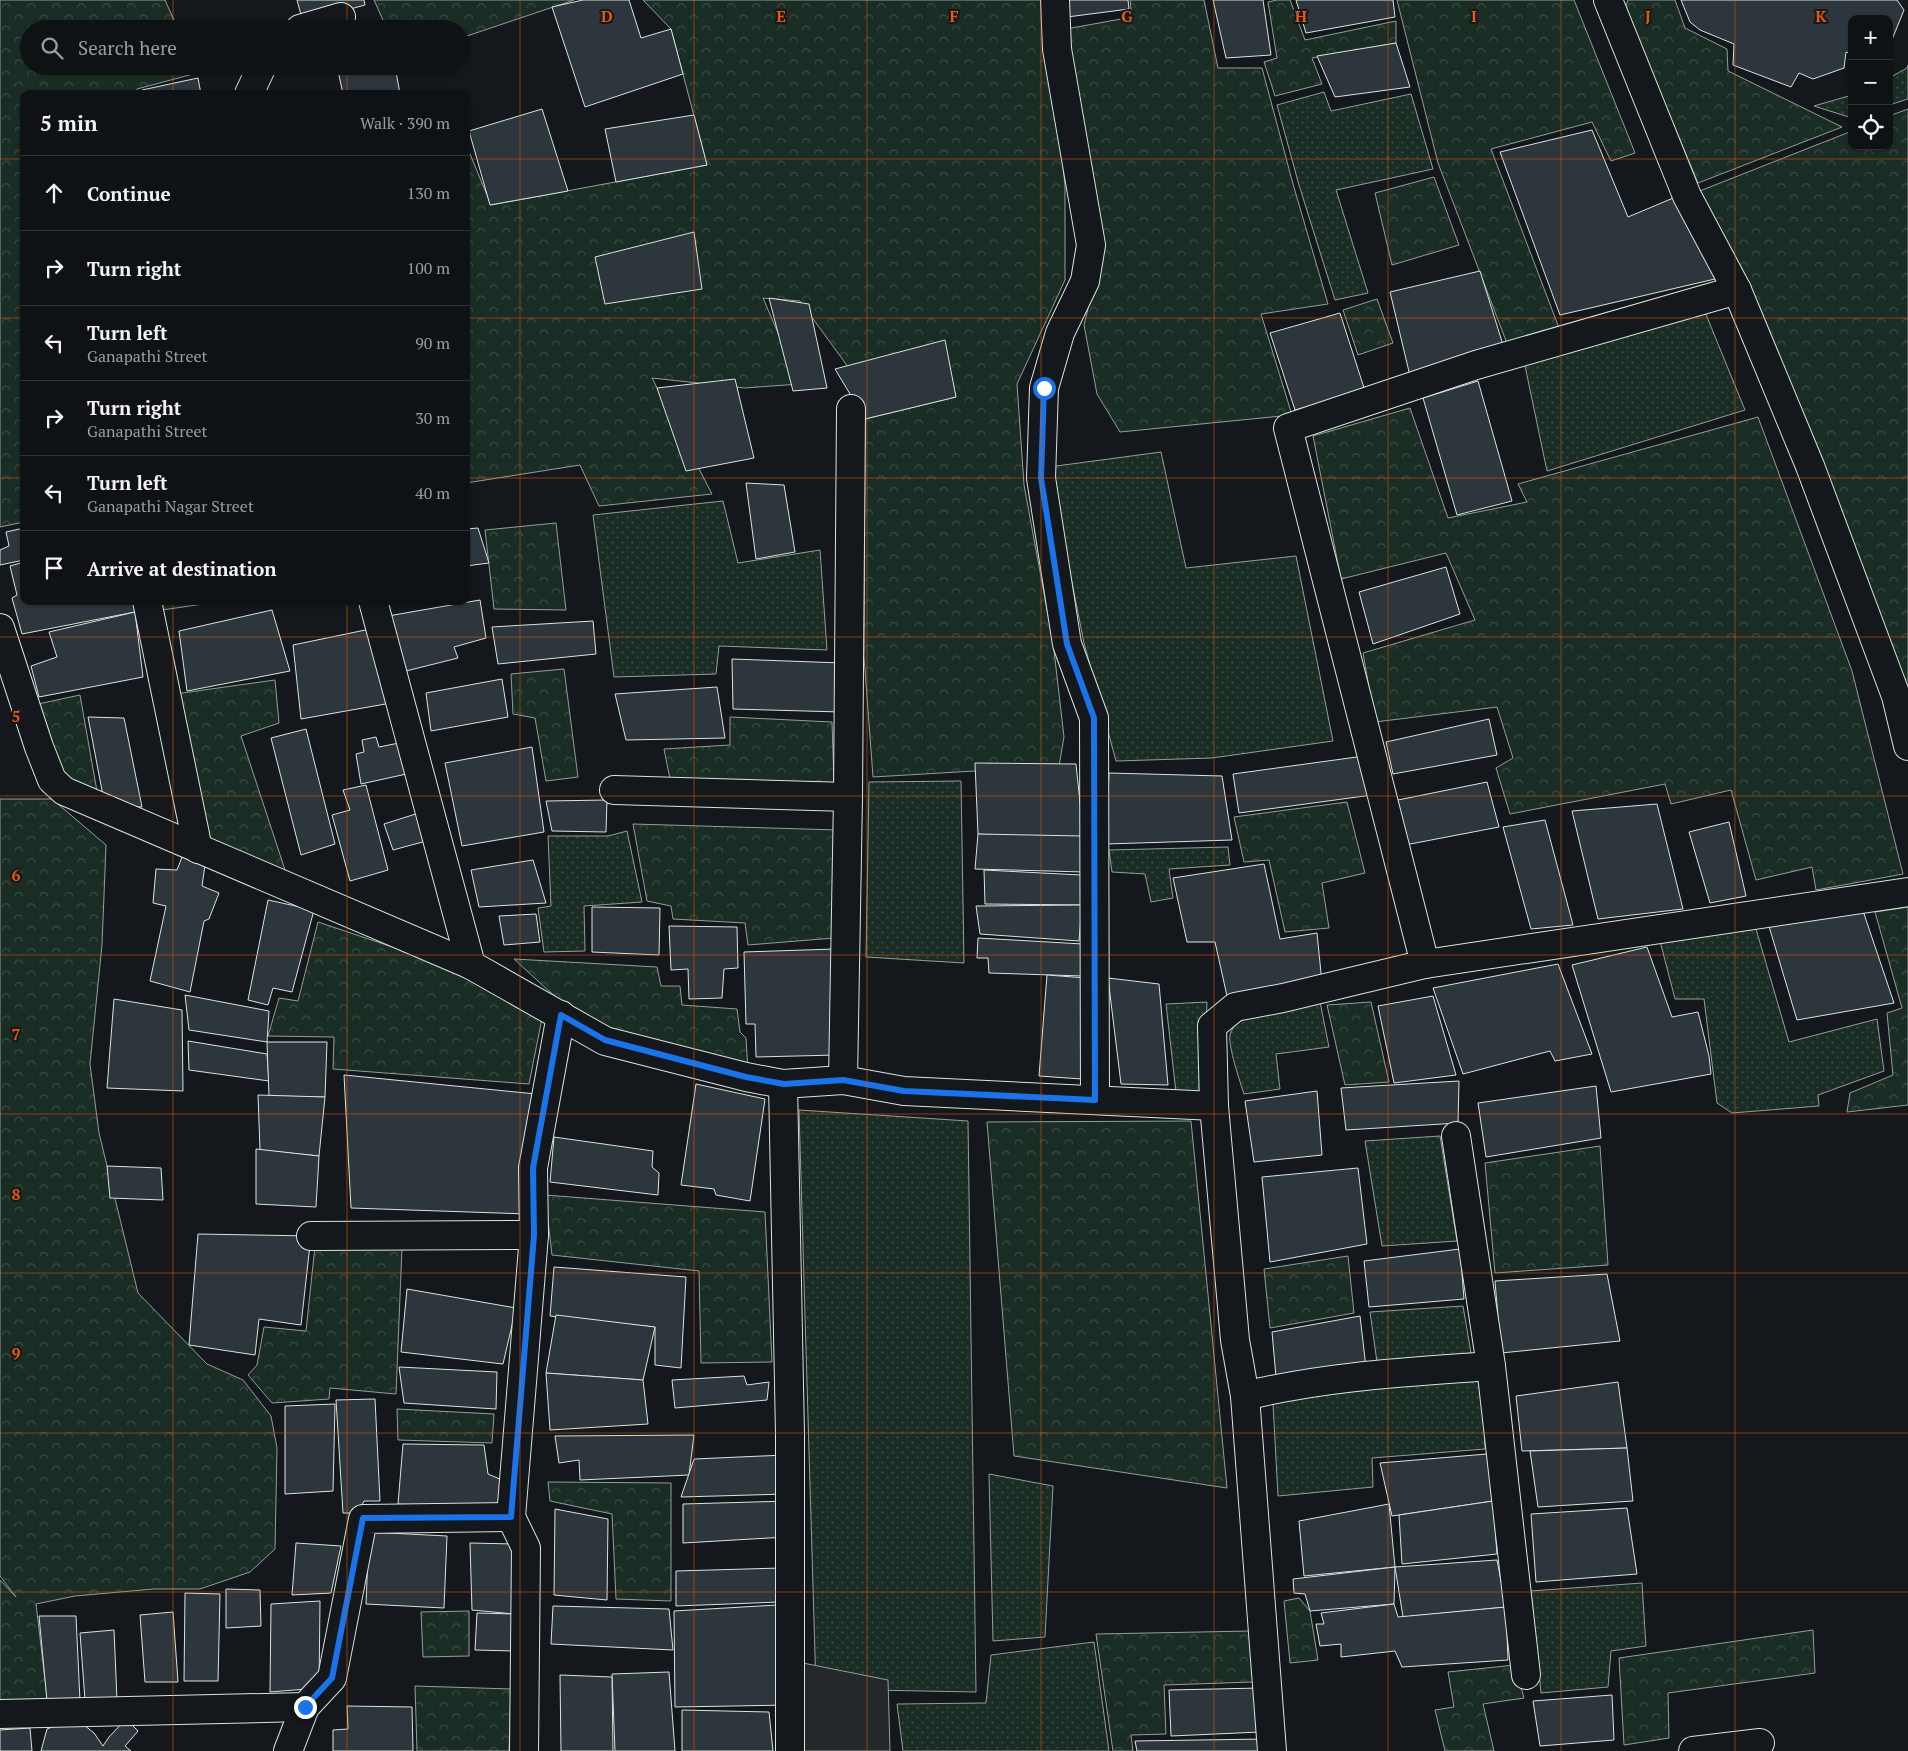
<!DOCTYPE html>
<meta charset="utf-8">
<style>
body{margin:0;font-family:"PT Serif",serif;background:#1d2022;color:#f1f3f6}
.controls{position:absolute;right:15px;top:15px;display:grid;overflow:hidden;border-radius:10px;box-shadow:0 1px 4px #0004}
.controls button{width:45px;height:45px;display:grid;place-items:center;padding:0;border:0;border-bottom:1px solid #2f3234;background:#0f1215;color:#f1f3f6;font:25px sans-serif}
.stop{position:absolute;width:15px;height:15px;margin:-11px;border:4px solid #1a73e8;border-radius:50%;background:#fff}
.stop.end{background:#1a73e8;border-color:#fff;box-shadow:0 1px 5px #0008}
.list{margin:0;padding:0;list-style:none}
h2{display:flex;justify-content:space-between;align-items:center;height:65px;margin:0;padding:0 20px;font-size:21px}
h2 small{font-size:16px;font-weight:400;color:#9b9ea0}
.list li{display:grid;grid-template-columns:32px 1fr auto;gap:15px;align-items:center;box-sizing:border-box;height:75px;padding:0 20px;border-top:1px solid #2f3234}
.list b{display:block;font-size:19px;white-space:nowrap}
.list p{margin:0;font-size:16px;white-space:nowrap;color:#9b9ea0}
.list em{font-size:16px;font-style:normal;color:#9b9ea0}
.icon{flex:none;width:28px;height:28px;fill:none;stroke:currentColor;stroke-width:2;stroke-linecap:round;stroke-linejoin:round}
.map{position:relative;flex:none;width:1908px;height:1751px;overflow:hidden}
.search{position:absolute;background:#0f1215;box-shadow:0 1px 4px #0004;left:20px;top:20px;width:450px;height:55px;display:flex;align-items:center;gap:12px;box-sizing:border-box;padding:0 18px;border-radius:28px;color:#9b9ea0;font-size:19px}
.panel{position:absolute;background:#0f1215;box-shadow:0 1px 4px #0004;left:20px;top:90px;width:450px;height:515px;border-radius:10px}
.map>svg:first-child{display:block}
</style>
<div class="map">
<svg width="1908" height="1751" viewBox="0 0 1908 1751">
<defs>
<pattern id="grass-dots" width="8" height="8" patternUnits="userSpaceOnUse" patternTransform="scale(1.25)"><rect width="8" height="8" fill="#1a2d24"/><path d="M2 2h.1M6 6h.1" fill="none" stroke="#3b4b43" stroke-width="1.8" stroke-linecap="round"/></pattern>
<pattern id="forest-crowns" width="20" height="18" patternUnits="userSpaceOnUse" patternTransform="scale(1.25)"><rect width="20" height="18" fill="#1a2d24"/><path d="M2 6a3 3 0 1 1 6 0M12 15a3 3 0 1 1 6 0" fill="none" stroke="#3b4b43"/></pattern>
</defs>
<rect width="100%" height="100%" fill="#14181c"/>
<!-- grass -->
<g fill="url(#grass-dots)" stroke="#939e99">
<polygon points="1908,65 1908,99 1889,105 1889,78 1907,68"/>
<polygon points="1324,92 1331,111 1411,94 1433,169 1336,190 1368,293 1335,300 1299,185 1277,105"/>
<polygon points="1852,95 1852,118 1814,106"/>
<polygon points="1705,312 1745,410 1547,471 1524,361"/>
<polygon points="1161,452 1186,568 1296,556 1333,741 1212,758 1116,761 1084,643 1049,467"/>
<polygon points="723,501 738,563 820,550 827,650 719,646 716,674 614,677 593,515"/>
<polygon points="961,781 964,963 866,957 869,782"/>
<polygon points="627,831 642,902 584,906 585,951 544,952 538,908 551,906 548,836 608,836"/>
<polygon points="1228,847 1230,865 1169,869 1173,898 1151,902 1145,874 1112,872 1109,850"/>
<polygon points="1756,929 1789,1042 1877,1019 1884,1071 1818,1095 1819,1106 1732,1113 1717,1103 1704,999 1675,999 1660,941"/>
<polygon points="1207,1002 1203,1093 1176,1092 1166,1004"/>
<path d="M1320,1002L1329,1047L1276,1054L1280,1089L1244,1094C1240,1082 1228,1046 1230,1035C1235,1009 1298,1006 1320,1002Z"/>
<polygon points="799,1110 968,1121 976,1692 816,1689"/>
<polygon points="1440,1136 1457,1241 1382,1246 1365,1141"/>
<polygon points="1463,1306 1471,1353 1377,1362 1370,1312"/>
<polygon points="1483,1373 1485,1449 1372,1458 1373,1487 1278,1496 1273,1404 1282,1398"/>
<polygon points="989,1474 1053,1486 1045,1637 993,1641"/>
<polygon points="1642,1583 1646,1646 1611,1651 1608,1687 1541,1693 1531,1591"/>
<polygon points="1094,1642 1109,1751 903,1751 897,1704 986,1703 991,1655"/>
</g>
<!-- forest -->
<g fill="url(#forest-crowns)" stroke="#939e99">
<polygon points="0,0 165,0 178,29 29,29 29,66 194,66 197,73 137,89 138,94 24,94 24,522 0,527"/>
<polygon points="374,0 574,0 461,38 461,29 387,29"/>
<polygon points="643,0 1044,0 1065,185 1065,280 1017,384 1024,485 1053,642 1064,737 1059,766 873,777 864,657 865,419 956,397 942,344 854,375 800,301 763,298 800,384 744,388 652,378 712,494 599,506 580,465 466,483 466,144 491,205 707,165 671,29"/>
<polygon points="1130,0 1204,0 1218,68 1262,68 1293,184 1328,304 1261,314 1292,415 1120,432 1097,394 1084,325 1101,256 1066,29 1132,17"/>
<polygon points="1277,0 1290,0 1305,40 1396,21 1396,43 1312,58 1322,84 1275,96 1264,62 1277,58 1268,2"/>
<polygon points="1397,0 1574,0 1635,153 1611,161 1592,122 1491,149 1559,328 1508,346 1438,163"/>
<polygon points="1628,0 1675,0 1685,28 1727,49 1728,71 1842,127 1698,183 1625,8"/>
<polygon points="1908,109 1908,746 1687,196 1852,131 1852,146 1889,146 1889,116"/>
<polygon points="1434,177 1459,245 1392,265 1375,193"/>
<polygon points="1377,299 1393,343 1358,355 1343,310"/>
<polygon points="1410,408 1448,518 1527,502 1518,484 1758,417 1852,671 1903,874 1816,890 1812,867 1756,880 1731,790 1671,804 1665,784 1510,814 1496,768 1513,758 1497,707 1375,722 1363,653 1475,620 1446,553 1341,579 1313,436"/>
<polygon points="556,523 566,610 494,609 485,530"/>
<polygon points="159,601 224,601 162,610"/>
<polygon points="564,669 578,777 546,781 535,718 513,714 511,674"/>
<polygon points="275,680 279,723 241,736 286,873 207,841 175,694"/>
<polygon points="80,695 98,797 61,783 38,704"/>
<polygon points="730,717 832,722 834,783 671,784 664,749 730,745"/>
<polygon points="0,799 52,799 106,845 102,945 90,1064 99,1133 138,1293 207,1364 243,1380 271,1416 277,1448 275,1549 250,1572 200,1589 154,1589 75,1596 36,1604 49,1713 0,1712 0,1580 16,1597 0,1576"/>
<polygon points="1347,802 1365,873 1322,883 1329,928 1285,932 1269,860 1244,862 1234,817"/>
<polygon points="633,824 839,830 834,938 748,945 745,923 673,919 671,906 647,901"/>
<polygon points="1908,907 1908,1105 1847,1112 1850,1093 1893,1075 1887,1013 1902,1008 1875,912"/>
<polygon points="318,922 461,970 542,1018 529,1084 333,1069 334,1037 268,1036 279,998 298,1001"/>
<polygon points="514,959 657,967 661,986 680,986 682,1005 737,1009 740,1032 746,1038 748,1071 608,1028 562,1003"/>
<polygon points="1371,1002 1389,1082 1345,1085 1327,1005"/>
<polygon points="1191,1121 1227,1488 1014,1456 987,1122"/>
<polygon points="1600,1146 1608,1265 1495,1273 1485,1163"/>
<polygon points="545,1195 765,1212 772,1362 701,1363 699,1271 552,1255"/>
<polygon points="315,1246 402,1248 396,1394 330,1388 329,1399 272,1403 248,1375 257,1365 264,1327 306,1331"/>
<polygon points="1348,1256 1354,1313 1270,1328 1264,1269"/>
<polygon points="397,1409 494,1414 492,1443 398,1440"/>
<polygon points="548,1482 671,1483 671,1601 616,1599 612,1514 550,1501"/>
<polygon points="1299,1598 1310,1611 1318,1660 1290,1663 1284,1601"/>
<polygon points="469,1611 469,1656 423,1657 421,1612"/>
<polygon points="1813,1630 1815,1673 1668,1693 1669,1738 1624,1745 1619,1658"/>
<polygon points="1251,1631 1253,1682 1164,1685 1166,1734 1131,1735 1133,1751 1113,1751 1096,1634"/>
<polygon points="1515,1665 1524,1698 1483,1704 1494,1751 1445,1751 1435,1710 1454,1707 1448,1672"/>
<polygon points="415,1686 511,1689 509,1751 417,1751"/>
</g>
<!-- parking -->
<polygon fill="#24282b" stroke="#939e99" points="798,1662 888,1680 890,1751 797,1751"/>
<!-- building -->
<g fill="#2c363c" stroke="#d8e6dc">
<polygon points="297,0 364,0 365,5 303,22"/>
<polygon points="583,0 629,0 641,38 671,29 683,74 585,107 552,7"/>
<polygon points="1065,0 1128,0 1129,9 1067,17"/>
<polygon points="1213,0 1263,0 1271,55 1226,58"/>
<polygon points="1296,0 1393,0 1395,17 1306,33"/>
<polygon points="1681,0 1897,0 1904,10 1889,47 1889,19 1852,19 1852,54 1846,52 1844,68 1813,79 1799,73 1791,87 1733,65 1734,44 1700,30 1690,22"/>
<polygon points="1396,43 1410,87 1335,97 1317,56"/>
<polygon points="337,66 395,66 400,94 343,94"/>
<polygon points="198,78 201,94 142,94 142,90"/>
<polygon points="542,109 568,191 490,205 469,131"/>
<polygon points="694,115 707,165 616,182 605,129"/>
<polygon points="1592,130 1628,217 1678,196 1715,279 1560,315 1500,152"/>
<polygon points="694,232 702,289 605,304 595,257"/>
<polygon points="1480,271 1504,348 1411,380 1390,292"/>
<polygon points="769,298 809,304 827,388 793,391"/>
<polygon points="1340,313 1365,391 1295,410 1270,333"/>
<polygon points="945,340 956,397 865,419 835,369"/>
<polygon points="735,379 754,458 686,471 657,388"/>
<polygon points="1478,381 1512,501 1457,515 1423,398"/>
<polygon points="746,483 784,485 795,552 756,559"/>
<polygon points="24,528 24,560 0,565 0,550 9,546 6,532"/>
<polygon points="478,528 489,563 466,566 466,529"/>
<polygon points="24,562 24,601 133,601 135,612 22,634 12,598 17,595 10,566"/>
<polygon points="1446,567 1460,614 1373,644 1359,592"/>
<polygon points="480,600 486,638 454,647 458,658 402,672 388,616"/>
<polygon points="272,610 290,671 187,691 179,631"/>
<polygon points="135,612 143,677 39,697 31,666 57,657 49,632"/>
<polygon points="593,621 596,654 498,664 492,627"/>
<polygon points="375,628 391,703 301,719 293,645"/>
<polygon points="732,659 842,663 841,712 733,709"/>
<polygon points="502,679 508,717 431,731 426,693"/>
<polygon points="717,687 725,738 626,740 615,694"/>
<polygon points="88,717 124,718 142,807 105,806"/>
<polygon points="1489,719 1497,755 1393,774 1386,742"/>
<polygon points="306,729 335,844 301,855 271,738"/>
<polygon points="376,737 379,747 404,742 411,773 361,784 356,754 364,752 362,740"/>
<polygon points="532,747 544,832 462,846 445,763"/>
<polygon points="1364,756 1372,795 1239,813 1233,774"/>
<polygon points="975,763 1076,764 1084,841 978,834"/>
<polygon points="1109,773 1222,776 1232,840 1106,844"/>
<polygon points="1487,782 1499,827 1405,845 1388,802"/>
<polygon points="366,785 388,870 350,881 332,815 350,810 343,790"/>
<polygon points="607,800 606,832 552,831 546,801"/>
<polygon points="1657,804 1683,909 1598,919 1572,811"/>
<polygon points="422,812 430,840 393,850 384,824"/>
<polygon points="1545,820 1573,925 1531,929 1503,827"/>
<polygon points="1729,822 1746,896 1710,903 1689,832"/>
<polygon points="978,834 1081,836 1084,872 975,869"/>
<polygon points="182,857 205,865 202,886 219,893 209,919 204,921 190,992 150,981 166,906 153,903 156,869 177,870"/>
<polygon points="533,860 546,903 479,907 471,870"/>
<polygon points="1264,864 1280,939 1317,933 1322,983 1227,996 1215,942 1187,942 1173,878"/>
<polygon points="984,870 1081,875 1082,905 985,904"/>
<polygon points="1859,899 1894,1003 1797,1020 1765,913"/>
<polygon points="268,900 314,910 292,992 273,988 268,1005 248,1000"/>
<polygon points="1082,905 1079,941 980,934 976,906"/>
<polygon points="592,907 660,908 659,955 592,952"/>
<polygon points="536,914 540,942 504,945 499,916"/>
<polygon points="669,926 737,927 738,968 724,969 722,998 689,999 688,969 671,970"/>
<polygon points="978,938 1083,944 1083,976 989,973 988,958 977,958"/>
<polygon points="1647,947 1672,1017 1698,1012 1709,1056 1711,1074 1611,1092 1572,965"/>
<polygon points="835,949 836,1055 756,1057 755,1024 746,1024 744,952"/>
<polygon points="1558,964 1592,1054 1555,1061 1550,1051 1463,1074 1433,988"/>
<polygon points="1047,975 1086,978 1082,1079 1039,1076"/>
<polygon points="1108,978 1159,984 1168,1085 1121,1084"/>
<polygon points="185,995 269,1011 267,1042 189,1030"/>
<polygon points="1433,996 1456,1075 1394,1083 1378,1006"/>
<polygon points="114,999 182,1010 183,1091 107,1088"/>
<polygon points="188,1041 267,1054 269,1081 189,1070"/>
<polygon points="267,1042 327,1042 325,1097 269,1096"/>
<polygon points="344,1075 546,1095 528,1214 351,1208"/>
<polygon points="1459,1081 1458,1123 1346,1130 1341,1088"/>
<polygon points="696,1084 765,1099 750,1201 716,1195 714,1189 681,1185"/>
<polygon points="1596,1086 1601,1138 1486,1157 1478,1103"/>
<polygon points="1317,1091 1322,1155 1254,1162 1245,1101"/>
<polygon points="258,1095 325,1097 319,1156 260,1150"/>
<polygon points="554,1137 653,1151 652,1167 659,1173 658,1195 550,1182"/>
<polygon points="256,1149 319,1156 316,1207 256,1204"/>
<polygon points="107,1166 161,1168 163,1200 110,1198"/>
<polygon points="1358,1168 1367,1244 1270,1262 1262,1177"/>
<polygon points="198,1234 311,1236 301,1325 259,1319 255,1355 189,1345"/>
<polygon points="1460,1249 1464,1299 1369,1307 1364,1261"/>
<polygon points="554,1267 686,1277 681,1368 655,1365 655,1327 550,1316"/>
<polygon points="1607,1274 1620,1341 1501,1353 1495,1281"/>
<polygon points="407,1289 516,1308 503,1364 401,1352"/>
<polygon points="556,1315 655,1327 643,1380 546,1373"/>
<polygon points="1360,1316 1367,1376 1277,1388 1272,1332"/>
<polygon points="399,1367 497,1372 496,1409 404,1403"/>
<polygon points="546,1373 643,1380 648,1424 550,1430"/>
<polygon points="744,1376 747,1385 769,1382 767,1400 675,1408 672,1380"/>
<polygon points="1618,1382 1627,1448 1522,1451 1516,1396"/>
<polygon points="375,1399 380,1501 364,1501 358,1513 343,1513 336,1400"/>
<polygon points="335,1404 333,1491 285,1494 285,1406"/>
<polygon points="694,1435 689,1475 580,1480 579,1460 559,1463 555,1436"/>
<polygon points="403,1444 484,1445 488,1474 502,1480 498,1511 398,1504"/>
<polygon points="1627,1448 1633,1501 1538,1507 1530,1451"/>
<polygon points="1487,1454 1493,1501 1392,1516 1380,1463"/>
<polygon points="785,1455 786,1494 681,1497 694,1459"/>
<polygon points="790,1501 786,1537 683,1543 683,1504"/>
<polygon points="1493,1501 1497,1554 1402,1564 1399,1515"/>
<polygon points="1389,1504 1395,1567 1304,1576 1299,1521"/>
<polygon points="1627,1508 1637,1574 1536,1582 1531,1514"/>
<polygon points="555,1509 608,1519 607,1600 554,1595"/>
<polygon points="369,1532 447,1536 444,1608 366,1604"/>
<polygon points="296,1543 341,1546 331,1593 292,1595"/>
<polygon points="470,1543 514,1544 514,1614 472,1610"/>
<polygon points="1497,1560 1506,1607 1403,1617 1395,1567"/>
<polygon points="1395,1567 1394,1604 1310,1611 1305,1594 1294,1593 1293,1579"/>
<polygon points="781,1568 780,1602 676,1606 676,1571"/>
<polygon points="226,1589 260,1590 261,1626 226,1628"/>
<polygon points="185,1593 220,1594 218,1681 184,1681"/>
<polygon points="320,1601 319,1688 270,1692 271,1604"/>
<polygon points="1394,1604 1398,1617 1506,1607 1508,1660 1402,1667 1395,1651 1341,1657 1341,1644 1320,1646 1316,1624 1324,1624 1321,1613"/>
<polygon points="777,1605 790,1705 675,1707 674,1611"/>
<polygon points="553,1606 669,1609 673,1650 551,1644"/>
<polygon points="173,1612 178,1682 145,1682 140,1615"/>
<polygon points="477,1613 514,1614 514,1651 475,1650"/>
<polygon points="39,1616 76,1616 80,1701 47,1701"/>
<polygon points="114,1630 117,1700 85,1700 80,1633"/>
<polygon points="669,1672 675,1751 615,1751 612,1674"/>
<polygon points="560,1675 612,1677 613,1751 561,1751"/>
<polygon points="1260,1688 1260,1732 1171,1736 1169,1690"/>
<polygon points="1612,1695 1614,1740 1540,1746 1533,1701"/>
<polygon points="347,1706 412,1707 413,1751 333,1751 333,1730 348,1729"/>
<polygon points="682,1710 769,1712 773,1751 682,1751"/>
<polygon points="126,1719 138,1731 125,1746 131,1751 41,1751 47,1729 57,1725 79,1721 94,1733 103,1746 109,1737"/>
<polygon points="30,1728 32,1751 0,1751 0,1730"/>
<polygon points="1265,1739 1265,1751 1137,1751 1135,1741"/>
</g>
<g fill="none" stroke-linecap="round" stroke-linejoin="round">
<!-- minor casing -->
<g stroke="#d8e6dc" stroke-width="30">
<g id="minor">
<polyline points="1055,0 1057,49 1091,245 1085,281 1060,333 1044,388 1041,478 1067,644 1094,718 1095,1100"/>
<polyline points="1608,0 1687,196 1737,290 1810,466 1896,696 1908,746"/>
<polyline points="300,29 341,17"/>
<polyline points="249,94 262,66"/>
<polyline points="147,601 198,849"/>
<polyline points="373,601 471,965"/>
<polyline points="0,628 39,747 52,780 64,791 471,965 605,1041 746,1077 783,1084 843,1080 904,1091 1214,1106"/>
<polyline points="614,790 848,797"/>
<polyline points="1425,964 1288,428 1476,365 1737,290"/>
<polyline points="843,1080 848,797 851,409"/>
<polyline points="783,1084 790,1434 790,1751"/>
<polyline points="1456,1136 1491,1366 1526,1675"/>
<polyline points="311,1236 534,1235"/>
<path d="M1245,1396C1325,1376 1409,1372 1491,1366"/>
<polyline points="511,1517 534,1235 533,1168 561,1015"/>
<polyline points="511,1517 526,1548 524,1751"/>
<polyline points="0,1714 305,1707"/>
<polyline points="288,1751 305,1707 332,1678 363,1519 511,1517"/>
<polyline points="1272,1751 1245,1396 1235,1340 1214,1106 1212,1026 1235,1007 1283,998 1425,964 1908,892"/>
<polyline points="1693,1751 1760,1743"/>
</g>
</g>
<!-- minor -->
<use href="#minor" stroke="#14181c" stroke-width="28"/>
</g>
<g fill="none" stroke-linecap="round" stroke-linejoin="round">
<!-- route -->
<polyline stroke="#1a73e8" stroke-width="6" points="305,1707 332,1678 363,1518 511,1517 534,1235 533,1168 561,1015 605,1040 746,1077 784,1084 843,1080 904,1091 1095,1100 1094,718 1067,644 1041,478 1044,388"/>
</g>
<!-- grid -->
<path fill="none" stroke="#e8590c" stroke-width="1" stroke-opacity="0.55" d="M173,0V29M347,0V29M520,0V1751M694,0V1751M867,0V1751M1041,0V1751M1214,0V1751M1388,0V1751M1561,0V1751M1735,0V1751M173,66V94M347,66V94M0,159H24M466,159H1908M0,318H24M466,318H1908M0,478H24M466,478H1908M173,601V1751M347,601V1751M0,637H1908M0,796H1908M0,955H1908M0,1114H1908M0,1273H1908M0,1433H1908M0,1592H1908"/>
<g font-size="16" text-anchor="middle" font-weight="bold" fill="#e8590c" stroke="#14181c" stroke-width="4" stroke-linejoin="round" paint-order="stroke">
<text x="607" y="22">D</text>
<text x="781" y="22">E</text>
<text x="954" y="22">F</text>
<text x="1127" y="22">G</text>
<text x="1301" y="22">H</text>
<text x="1474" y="22">I</text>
<text x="1648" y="22">J</text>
<text x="1821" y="22">K</text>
<text x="16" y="722">5</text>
<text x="16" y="881">6</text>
<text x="16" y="1040">7</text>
<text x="16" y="1200">8</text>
<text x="16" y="1359">9</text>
</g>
</svg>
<div class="controls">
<button>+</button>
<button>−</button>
<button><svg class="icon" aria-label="locate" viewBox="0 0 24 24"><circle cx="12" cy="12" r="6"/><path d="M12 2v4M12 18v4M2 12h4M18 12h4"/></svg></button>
</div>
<div class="stop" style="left:1044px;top:388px"></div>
<div class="stop end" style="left:305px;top:1707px"></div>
<div class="search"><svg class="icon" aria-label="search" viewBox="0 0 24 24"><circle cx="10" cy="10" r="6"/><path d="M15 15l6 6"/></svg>Search here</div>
<section class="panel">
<h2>5 min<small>Walk · 390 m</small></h2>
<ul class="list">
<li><svg class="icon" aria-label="ahead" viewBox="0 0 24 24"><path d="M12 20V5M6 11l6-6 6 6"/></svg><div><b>Continue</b></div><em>130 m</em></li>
<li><svg class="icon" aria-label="right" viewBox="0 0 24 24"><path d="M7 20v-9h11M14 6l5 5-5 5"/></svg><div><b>Turn right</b></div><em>100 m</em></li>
<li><svg class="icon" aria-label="left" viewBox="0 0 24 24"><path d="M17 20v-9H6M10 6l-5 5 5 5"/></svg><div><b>Turn left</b><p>Ganapathi Street</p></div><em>90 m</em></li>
<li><svg class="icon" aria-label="right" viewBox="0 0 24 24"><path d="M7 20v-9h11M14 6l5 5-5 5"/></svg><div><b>Turn right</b><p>Ganapathi Street</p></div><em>30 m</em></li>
<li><svg class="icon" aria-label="left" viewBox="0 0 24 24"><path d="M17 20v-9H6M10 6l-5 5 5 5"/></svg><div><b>Turn left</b><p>Ganapathi Nagar Street</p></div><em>40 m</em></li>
<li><svg class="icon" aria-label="arrive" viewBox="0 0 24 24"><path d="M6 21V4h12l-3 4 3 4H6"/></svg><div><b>Arrive at destination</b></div></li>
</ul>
</section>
</div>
